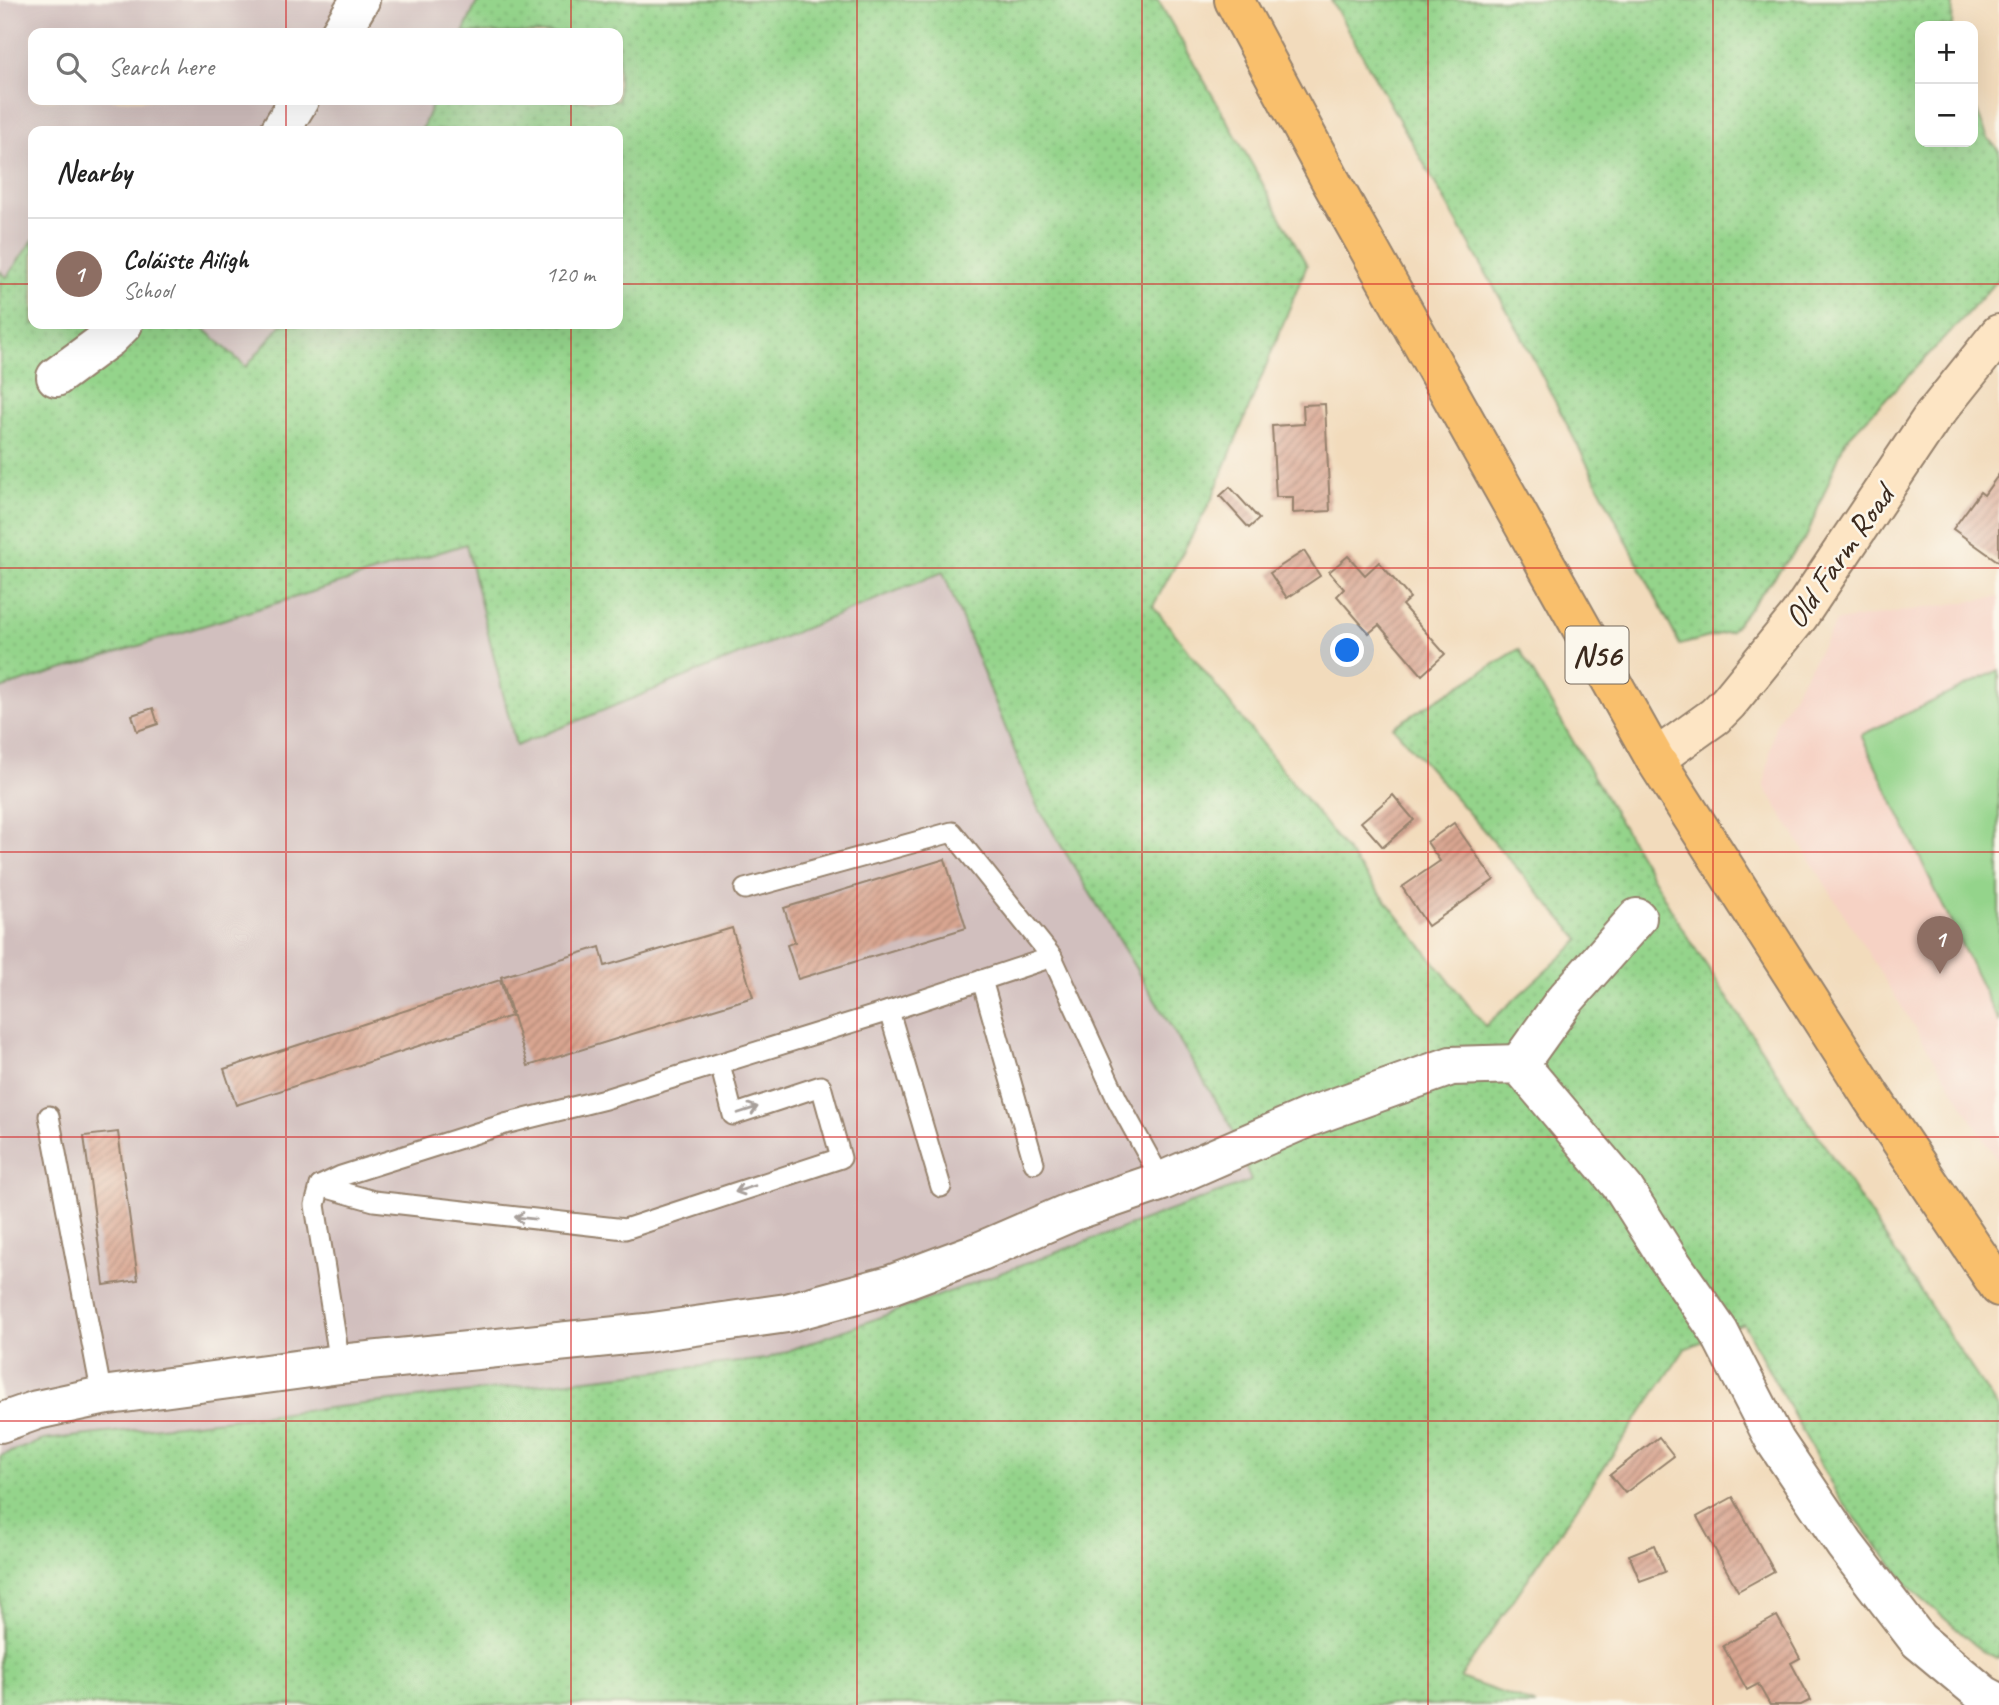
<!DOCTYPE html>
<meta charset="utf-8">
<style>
body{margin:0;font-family:Caveat,sans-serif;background:#f6f6f6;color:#222}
.controls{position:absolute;right:21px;top:21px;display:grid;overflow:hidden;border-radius:14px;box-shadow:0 7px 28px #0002}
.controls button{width:63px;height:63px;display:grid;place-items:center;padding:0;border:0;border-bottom:2px solid #e0e0e0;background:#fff;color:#222;font:35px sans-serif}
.you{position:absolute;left:1348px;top:651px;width:24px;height:24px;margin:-18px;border:5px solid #fff;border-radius:50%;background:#1a73e8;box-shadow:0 0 0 10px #1a73e833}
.badge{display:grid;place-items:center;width:46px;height:46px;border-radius:50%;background:#d1495b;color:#fff;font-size:23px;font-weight:700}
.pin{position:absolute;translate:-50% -58px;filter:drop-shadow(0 2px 4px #0008)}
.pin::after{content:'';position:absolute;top:37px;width:24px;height:21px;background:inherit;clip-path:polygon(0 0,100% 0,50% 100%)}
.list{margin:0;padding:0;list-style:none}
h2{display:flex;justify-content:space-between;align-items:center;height:91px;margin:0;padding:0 28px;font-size:30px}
h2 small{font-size:23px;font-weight:400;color:#767676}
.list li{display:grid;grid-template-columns:46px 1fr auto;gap:21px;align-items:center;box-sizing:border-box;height:112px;padding:0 28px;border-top:2px solid #e0e0e0}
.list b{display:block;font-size:26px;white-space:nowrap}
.list p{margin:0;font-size:23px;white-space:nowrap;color:#767676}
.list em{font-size:23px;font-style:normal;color:#767676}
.icon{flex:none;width:38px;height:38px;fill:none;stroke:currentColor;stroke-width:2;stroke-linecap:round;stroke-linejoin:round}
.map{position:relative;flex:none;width:1999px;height:1705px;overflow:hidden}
.search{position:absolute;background:#fff;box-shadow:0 7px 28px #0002;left:28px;top:28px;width:595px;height:77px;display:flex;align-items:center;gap:18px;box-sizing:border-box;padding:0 24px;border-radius:14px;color:#767676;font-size:26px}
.panel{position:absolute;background:#fff;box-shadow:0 7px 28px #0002;left:28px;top:126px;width:595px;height:203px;border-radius:14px}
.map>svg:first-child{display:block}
</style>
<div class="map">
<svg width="1999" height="1705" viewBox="0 0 1999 1705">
<defs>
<pattern id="green-dots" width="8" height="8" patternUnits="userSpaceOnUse" patternTransform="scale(1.75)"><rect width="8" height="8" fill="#94d48b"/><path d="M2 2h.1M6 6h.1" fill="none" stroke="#80b678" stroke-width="1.8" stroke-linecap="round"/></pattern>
<pattern id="building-hatch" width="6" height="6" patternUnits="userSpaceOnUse" patternTransform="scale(1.75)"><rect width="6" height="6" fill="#d9a691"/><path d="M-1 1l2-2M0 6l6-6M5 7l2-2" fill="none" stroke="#b18776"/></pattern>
</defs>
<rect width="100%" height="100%" fill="#fbf7ec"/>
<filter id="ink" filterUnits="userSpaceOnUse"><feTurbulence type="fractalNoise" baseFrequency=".0143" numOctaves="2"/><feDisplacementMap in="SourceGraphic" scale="14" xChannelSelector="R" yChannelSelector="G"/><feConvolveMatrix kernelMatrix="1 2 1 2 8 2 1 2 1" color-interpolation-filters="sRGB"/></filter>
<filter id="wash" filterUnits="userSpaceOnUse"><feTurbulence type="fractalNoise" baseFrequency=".00686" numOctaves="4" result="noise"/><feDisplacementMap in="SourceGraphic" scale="28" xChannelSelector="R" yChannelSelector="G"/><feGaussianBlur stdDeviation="1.57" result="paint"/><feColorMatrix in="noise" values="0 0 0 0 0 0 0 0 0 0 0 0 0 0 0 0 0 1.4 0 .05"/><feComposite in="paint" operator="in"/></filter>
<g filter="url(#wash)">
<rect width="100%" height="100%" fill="#f2dbbc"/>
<!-- built -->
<polygon fill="#f6d2c4" points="1999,597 1999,1163 1764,786 1775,725 1837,621"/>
<!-- industrial -->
<g fill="#d1bfbe">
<polygon points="0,0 478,0 463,33 33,33 33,100 434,100 421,131 33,131 33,240 5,279 0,271"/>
<polygon points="199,324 282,324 246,368"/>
<polygon points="466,544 516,746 943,572 1036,804 1230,1124 1251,1181 766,1359 44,1440 0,1456 0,689"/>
</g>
<!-- green -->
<g fill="url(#green-dots)" stroke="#687f54" stroke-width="2">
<polygon points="478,0 1158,0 1253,166 1307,265 1211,501 1153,606 1485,1026 1580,940 1393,727 1519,649 1685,933 1999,1410 1999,1659 1982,1651 1913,1591 1838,1496 1743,1323 1685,1349 1460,1678 1536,1705 0,1705 0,1456 44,1440 766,1359 1251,1181 1230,1124 1036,804 943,572 516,746 466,544 0,689 0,271 6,278 33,240 33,324 199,324 246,367 282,324 618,324 618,131 421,131 434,100 618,100 618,33 463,33"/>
<polygon points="1331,0 1953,0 1952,26 1920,26 1920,142 1973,142 1973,102 1988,138 1999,151 1999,278 1954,328 1845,441 1806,538 1731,631 1680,645 1520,333"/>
</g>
<!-- pitch -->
<polygon fill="#94d48b" stroke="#687f54" stroke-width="2" points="1999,670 1999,1023 1861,735"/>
<g id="blocks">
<!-- building -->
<g fill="url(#building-hatch)">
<polygon points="1325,404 1330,511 1293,513 1293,497 1276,497 1272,426 1304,424 1303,405"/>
<polygon points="1999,474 1999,562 1953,529 1980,492 1984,495"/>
<polygon points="1230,487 1259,519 1249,528 1220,496"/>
<polygon points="1304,551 1320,576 1287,598 1270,573"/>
<polygon points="1348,556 1365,575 1379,562 1410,598 1402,605 1445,654 1422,675 1379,625 1369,633 1337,596 1344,589 1329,572"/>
<polygon points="153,708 158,724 137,731 132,715"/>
<polygon points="1393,795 1414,820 1383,847 1361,822"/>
<polygon points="1454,823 1494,880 1428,926 1402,887 1440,861 1427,842"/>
<polygon points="945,859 966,928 798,979 787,945 795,942 784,908"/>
<polygon points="732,928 753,997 528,1066 501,977 600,947 605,966"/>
<polygon points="500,980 511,1016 236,1105 224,1069"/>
<polygon points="118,1132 138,1280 104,1285 84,1136"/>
<polygon points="1659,1437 1674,1456 1625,1493 1610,1475"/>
<polygon points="1733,1497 1774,1571 1738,1591 1697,1517"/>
<polygon points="1654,1545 1665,1572 1640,1581 1629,1555"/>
<polygon points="1777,1616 1800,1658 1791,1663 1811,1700 1801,1705 1770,1705 1758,1684 1747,1690 1723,1646"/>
</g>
</g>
</g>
<g filter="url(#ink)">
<use href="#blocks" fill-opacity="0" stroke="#96826d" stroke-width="2"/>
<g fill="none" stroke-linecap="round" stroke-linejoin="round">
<!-- lane casing -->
<g stroke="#96826d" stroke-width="23">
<g id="lane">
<polyline points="745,889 952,832 1052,957 1117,1099 1162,1181"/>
<polyline points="982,980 1034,1163"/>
<polyline points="889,1011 941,1187"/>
<polyline points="49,1116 102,1396"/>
<polyline points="320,1186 374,1201 625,1229 841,1158 821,1086 733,1115 720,1064"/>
<polyline points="340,1364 315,1205 320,1186 341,1176 505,1124 605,1099 889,1011 1052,957"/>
</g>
</g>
<!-- street casing -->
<g stroke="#96826d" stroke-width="42">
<g id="street">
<polyline points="340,33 360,0"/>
<polyline points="280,131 299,100"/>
<polyline points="56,377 109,338 123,324"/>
<polyline points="1519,1064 1564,1001 1637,918"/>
<polyline points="0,1423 37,1410 102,1396 340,1364 646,1333 787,1313 890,1285 981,1251 1071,1212 1162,1181 1309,1117 1451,1066 1519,1064 1624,1189 1667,1257 1719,1332 1775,1441 1845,1545 1918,1640 1984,1695 1999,1703"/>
</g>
</g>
<!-- secondary casing -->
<g stroke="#96826d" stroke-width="42">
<polyline id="secondary" points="1655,759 1715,716 1728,703 1799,616 1931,419 1999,334"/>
</g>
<!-- primary casing -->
<g stroke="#96826d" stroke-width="42">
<polyline id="primary" points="1234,0 1333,185 1655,759 1872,1098 1999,1287"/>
</g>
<!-- lane -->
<use href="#lane" stroke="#fff" stroke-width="19"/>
<!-- street -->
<use href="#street" stroke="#fff" stroke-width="38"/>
<!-- secondary -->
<use href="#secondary" stroke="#fde5c4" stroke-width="38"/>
<!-- primary -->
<use href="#primary" stroke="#f9bf6c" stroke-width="38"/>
</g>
<!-- one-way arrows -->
<defs><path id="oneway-shaft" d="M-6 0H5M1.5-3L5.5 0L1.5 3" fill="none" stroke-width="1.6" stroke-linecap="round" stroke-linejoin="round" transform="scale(1.75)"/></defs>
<g stroke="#a79f9a">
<use href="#oneway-shaft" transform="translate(748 1110) rotate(-18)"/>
<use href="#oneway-shaft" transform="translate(745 1189) rotate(162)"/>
<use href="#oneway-shaft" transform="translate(525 1218) rotate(-174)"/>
</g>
</g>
<!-- grid -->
<path fill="none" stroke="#d62828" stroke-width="2" stroke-opacity="0.55" d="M286,0V33M571,0V33M857,0V1705M1142,0V1705M1428,0V1705M1713,0V1705M286,100V131M571,100V131M0,284H33M618,284H1999M286,324V1705M571,324V1705M0,568H1999M0,852H1999M0,1137H1999M0,1421H1999"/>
<g text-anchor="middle" stroke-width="5" stroke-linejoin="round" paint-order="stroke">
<!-- shield labels -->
<rect fill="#fbf7ec" stroke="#75685c" stroke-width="2" x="1565.5" y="626.5" width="63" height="57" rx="5"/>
<g font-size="32" font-weight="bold" fill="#3b2a1e">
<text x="1597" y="666">N56</text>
</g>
<!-- street labels -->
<g font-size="33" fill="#3b2a1e" stroke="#fbf7ec">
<text transform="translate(1838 556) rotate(-55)" y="12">Old Farm Road</text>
</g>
</g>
</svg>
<div class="controls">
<button>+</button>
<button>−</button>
</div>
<div class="you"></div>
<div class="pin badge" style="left:1940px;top:974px;background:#8d6e63">1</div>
<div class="search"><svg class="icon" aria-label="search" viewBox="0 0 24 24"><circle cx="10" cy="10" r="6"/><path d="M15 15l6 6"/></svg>Search here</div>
<section class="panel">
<h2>Nearby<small></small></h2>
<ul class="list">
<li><span class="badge" style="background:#8d6e63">1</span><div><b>Coláiste Ailigh</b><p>School</p></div><em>120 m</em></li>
</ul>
</section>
</div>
